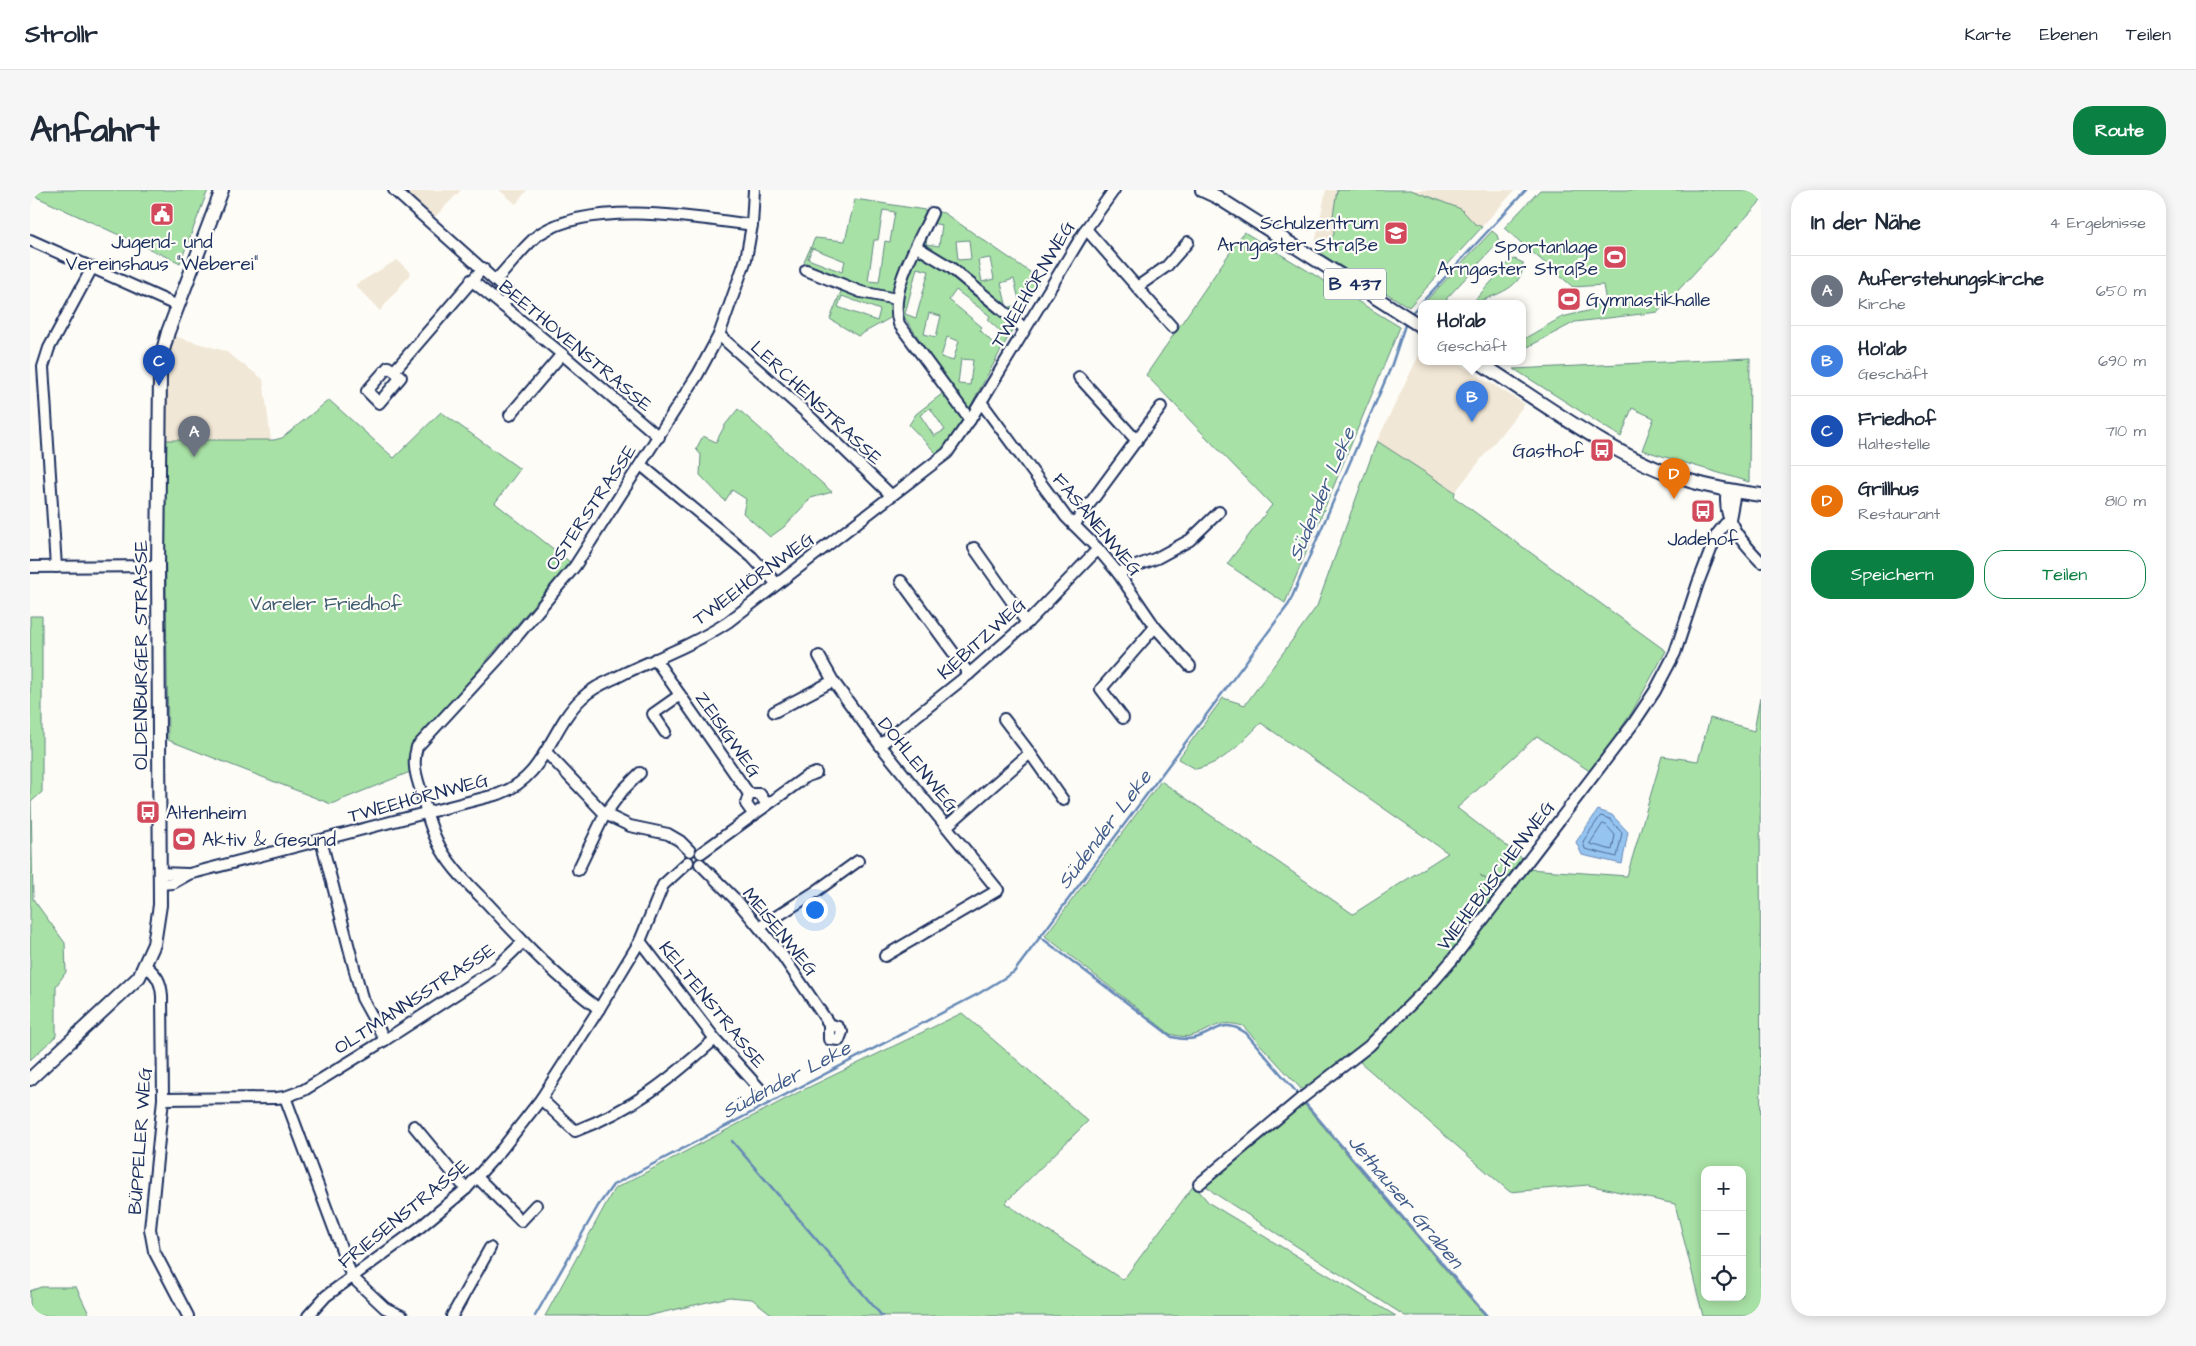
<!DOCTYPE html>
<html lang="de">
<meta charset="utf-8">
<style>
body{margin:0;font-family:"Architects Daughter",sans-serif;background:#f6f6f7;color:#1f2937}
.controls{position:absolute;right:15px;bottom:15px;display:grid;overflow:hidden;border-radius:10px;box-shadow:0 2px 12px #0003}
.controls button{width:45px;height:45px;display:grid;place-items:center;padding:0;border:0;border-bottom:1px solid #e0e1e3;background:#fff;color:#1f2937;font:25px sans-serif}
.you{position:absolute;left:784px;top:719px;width:18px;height:18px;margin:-12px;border:4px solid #fff;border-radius:50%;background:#1a73e8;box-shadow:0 0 0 8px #1a73e833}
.badge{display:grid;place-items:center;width:32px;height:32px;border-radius:50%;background:#0b8043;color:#fff;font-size:16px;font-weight:700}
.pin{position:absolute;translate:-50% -41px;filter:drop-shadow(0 1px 2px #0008)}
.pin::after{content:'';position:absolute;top:26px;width:18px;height:15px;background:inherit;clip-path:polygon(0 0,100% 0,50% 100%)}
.popup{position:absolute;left:1388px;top:110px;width:108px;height:65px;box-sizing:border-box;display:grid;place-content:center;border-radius:10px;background:#fff;filter:drop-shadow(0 1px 4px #0005);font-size:16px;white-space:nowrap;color:#747a83}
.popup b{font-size:19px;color:#1f2937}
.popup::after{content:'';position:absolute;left:50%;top:100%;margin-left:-10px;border:10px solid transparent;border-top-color:#fff}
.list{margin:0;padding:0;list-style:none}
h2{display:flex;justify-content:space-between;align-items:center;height:65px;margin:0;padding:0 20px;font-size:21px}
h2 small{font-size:16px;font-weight:400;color:#747a83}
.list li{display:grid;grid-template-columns:32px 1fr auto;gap:15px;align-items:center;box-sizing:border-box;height:70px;padding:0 20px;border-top:1px solid #e0e1e3}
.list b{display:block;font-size:19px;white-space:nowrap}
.list p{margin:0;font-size:16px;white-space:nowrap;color:#747a83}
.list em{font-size:16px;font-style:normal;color:#747a83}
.actions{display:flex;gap:10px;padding:15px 20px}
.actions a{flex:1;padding:11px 0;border:1px solid #0b8043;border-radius:20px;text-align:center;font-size:18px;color:#0b8043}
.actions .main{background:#0b8043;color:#fff}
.icon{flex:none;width:28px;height:28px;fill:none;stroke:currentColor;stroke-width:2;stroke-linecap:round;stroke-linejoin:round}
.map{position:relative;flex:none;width:1731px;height:1126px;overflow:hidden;border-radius:20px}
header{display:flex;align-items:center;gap:30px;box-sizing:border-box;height:70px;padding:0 25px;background:#fff;border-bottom:1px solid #e0e1e3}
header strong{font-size:24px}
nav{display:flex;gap:28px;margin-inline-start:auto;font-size:18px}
.intro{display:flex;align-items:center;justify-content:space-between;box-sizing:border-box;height:120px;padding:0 30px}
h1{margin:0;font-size:35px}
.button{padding:12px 22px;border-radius:20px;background:#0b8043;color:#fff;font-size:18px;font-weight:700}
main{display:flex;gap:30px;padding:0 30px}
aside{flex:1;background:#fff;border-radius:20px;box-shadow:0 2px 12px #0003}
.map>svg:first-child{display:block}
</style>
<header>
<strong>Strollr</strong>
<nav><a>Karte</a><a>Ebenen</a><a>Teilen</a></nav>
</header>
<div class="intro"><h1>Anfahrt</h1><a class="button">Route</a></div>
<main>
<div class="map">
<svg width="1731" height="1126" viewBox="0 0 1731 1126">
<rect width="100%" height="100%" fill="#fdfcf7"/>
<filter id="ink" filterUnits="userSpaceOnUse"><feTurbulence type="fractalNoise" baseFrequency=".02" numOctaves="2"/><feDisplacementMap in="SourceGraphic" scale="10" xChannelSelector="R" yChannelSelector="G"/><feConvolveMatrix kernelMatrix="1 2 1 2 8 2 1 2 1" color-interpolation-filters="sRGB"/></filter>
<g filter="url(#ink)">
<!-- built -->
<g fill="#f1e7d6">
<polygon points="370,0 431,0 403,29"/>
<polygon points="469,0 497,0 486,14"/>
<polygon points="1296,0 1485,0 1381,115 1284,58"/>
<polygon points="367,70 381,83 350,121 325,95"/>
<polygon points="140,145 195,161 233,189 241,250 131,250 137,169"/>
<polygon points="1392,159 1392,171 1424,171 1495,214 1425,302 1347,251"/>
</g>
<!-- green -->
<g fill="#a8e1a5" stroke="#628882" fill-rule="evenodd">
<polygon points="0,0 178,0 150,73 0,4"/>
<polygon points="1307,0 1381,0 1431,19 1445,34 1452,37 1379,117 1291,64 1304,44 1303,26"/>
<polygon points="1510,0 1731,0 1731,11 1628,122 1545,132 1492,160 1492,150 1532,127 1562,120 1567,114 1580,112 1576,112 1573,95 1543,97 1474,38"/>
<path d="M825,9L914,23L1010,89L940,217L915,257L908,265L879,235L886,224L921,197L871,122L828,146L800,129L816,89L774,72L785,48L815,51ZM853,20L865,22L860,52L855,51L849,92L838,91L844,50H848ZM900,33L912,35L909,56L896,54ZM939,50L941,69L928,70L926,51ZM782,58L815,71L812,82L778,69ZM960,68L964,89L952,92L948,70ZM887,78L899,81L886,128L875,124ZM984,89L990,114L977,118L971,93ZM926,100L960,126L958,130L972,143L963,153L950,140L952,137L919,110ZM812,106L850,120L847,131L808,117ZM899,123L911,126L906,147L894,144ZM917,147L929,151L923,171L911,167ZM931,169L943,170L940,195L928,194ZM900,218L915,240L904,246L890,225Z"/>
<polygon points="1462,41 1467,45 1469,52 1416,109 1422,113 1394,113"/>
<polygon points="1214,42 1370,137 1255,413 1197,374 1242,315 1116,185"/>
<path d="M1485,69L1493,73C1494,98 1465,105 1447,112L1444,111L1481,70Z"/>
<polygon points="1720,168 1719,292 1612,260 1624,228 1602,218 1591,247 1484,179"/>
<polygon points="299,210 364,268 411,222 490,279 465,313 540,372 383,557 378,567 380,582 301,614 138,550 134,250 244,250 252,248"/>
<polygon points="708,219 802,302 781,308 754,337 740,347 713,323 716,309 702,300 695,311 670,285 671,265 666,259 673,246 686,252 695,235"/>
<path d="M1347,251L1425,302L1424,307L1636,461L1602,522L1561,582L1507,546L1427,618L1496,671L1468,697L1450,685L1469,699L1449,730L1392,800L1336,855L1273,901L1213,836C1186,829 1186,839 1164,845C1156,848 1148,846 1140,844L1015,746L1131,591L1323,724L1418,663L1231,533C1211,553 1194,573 1166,579L1148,569L1193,508L1215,515L1287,416Z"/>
<polygon points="0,426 12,426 12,602 1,612 3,709 35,753 36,782 26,796 26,846 0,870"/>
<path d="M1730,508L1731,1126H1673L1645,1014L1558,995L1480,1002L1330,872L1416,784L1498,679L1597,686L1632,566L1668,571L1680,528L1724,541ZM1675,980H1712V1107H1675Z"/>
<polygon points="932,823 1058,931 975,1013 1093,1090 1164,995 1179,1013 1366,1126 744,1126 722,1109 699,1107 617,1126 515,1126 584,999 769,902"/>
<polygon points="1273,913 1455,1126 1375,1126 1184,1003 1173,993"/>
<polygon points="11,1097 46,1097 60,1126 0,1126 0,1101"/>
</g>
<!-- water -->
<polygon fill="#96c4f0" stroke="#6588b6" points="1568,620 1582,625 1598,642 1592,674 1552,665 1546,652"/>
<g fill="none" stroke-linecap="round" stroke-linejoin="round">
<!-- shore -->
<g stroke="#4c6b98" stroke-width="1">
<polygon points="1571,626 1580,629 1592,643 1587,667 1555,659 1553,652"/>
<polygon points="1573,634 1576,635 1585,645 1582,660 1560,654"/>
</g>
<!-- stream -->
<g stroke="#6588b6" stroke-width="2.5">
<polyline points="1380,125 1496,0"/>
<path d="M1009,746L1142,847C1150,849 1157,850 1165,848C1186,843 1192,827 1216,843L1268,904"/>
<polyline points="1275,913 1457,1126"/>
<polyline points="702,951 852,1126"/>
<polyline points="505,1126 568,1016 583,995 948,804 984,782 1259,414 1361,177 1376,132"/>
</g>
<!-- minor casing -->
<g stroke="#1b2f5e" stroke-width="14">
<g id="minor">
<polyline points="364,0 481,105 472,115"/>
<path d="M902,23C888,54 858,100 869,134L940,230"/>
<polyline points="1056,39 1142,137"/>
<polyline points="0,50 148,116"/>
<polyline points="887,57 920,77 994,138"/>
<polyline points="776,80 831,102 866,109"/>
<polyline points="441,90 532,164 629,247"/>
<path d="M466,90C477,79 499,50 511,43C564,10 663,27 722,35"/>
<polyline points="1107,97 1137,76 1158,52"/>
<polyline points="689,145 772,219 861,305"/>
<polyline points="364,181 371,187 349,213 337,201 358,177 364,181 453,78"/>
<polyline points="1049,187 1107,251"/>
<polyline points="951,212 1036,327 1068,359 1088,383 1125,437 1160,476"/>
<polyline points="480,225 532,164"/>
<polyline points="611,275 722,367 747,394"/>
<path d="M1697,300C1691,330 1712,352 1731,372"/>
<polyline points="1700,329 1705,302"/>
<polyline points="1044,335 1131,217"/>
<polyline points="944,358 997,433"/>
<polyline points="0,377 128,376"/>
<polyline points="26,377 13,177 19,158 62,78"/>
<polyline points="1088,383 1127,368 1160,350 1189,322"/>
<polyline points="871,391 939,484"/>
<polyline points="789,466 803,491 850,555 968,700 855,766"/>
<polyline points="625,469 719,604"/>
<polyline points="744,522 803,491"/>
<polyline points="1093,528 1071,499 1125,437"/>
<polyline points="635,542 623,524 650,505"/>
<polyline points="850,555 939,484 997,433 1068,359"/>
<polyline points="516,562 575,624 600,636 638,644 650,651 660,661"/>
<polyline points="1000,563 1033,610"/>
<polyline points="719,604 716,614 724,625"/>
<polyline points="719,604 730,604 737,615"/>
<polyline points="917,636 1000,563 974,529"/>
<polyline points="291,650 332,808 355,850"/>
<polyline points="671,663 777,586 786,583"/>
<polyline points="670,674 708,712 752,765 799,834 799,849 809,850 812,842 808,837 799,834"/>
<polyline points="548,680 575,624 593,600 610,583"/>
<polyline points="129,683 158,684"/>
<path d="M130,694L143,693L159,684L469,604C517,586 519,539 552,508C564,496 580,491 595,483C630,467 666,453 698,432L917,263L940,230L1056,39L1084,0"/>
<polyline points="730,737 785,702 828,671"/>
<polyline points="610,751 685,849 729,898"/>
<path d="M116,776C127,785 131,792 132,806L133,909L120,1039L124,1061L158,1126"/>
<path d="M569,819C528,789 493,752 458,714C441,697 423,680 411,659C401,641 396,621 391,601C386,586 382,573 387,557L468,469L545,376L668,184L689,145L716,69L722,35L724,0"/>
<polyline points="255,907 322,1087 355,1118 372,1126"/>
<polyline points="133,909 246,908 255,907 274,900 355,850 466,778 493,752"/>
<path d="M511,909L545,941C605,918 638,891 685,849"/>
<polyline points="384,936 436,999"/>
<polyline points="447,987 491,1031 506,1015"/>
<polyline points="1169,994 1268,911 1339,856 1404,791 1423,769 1603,534 1625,501 1645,463 1668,393 1687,344 1695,334 1700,331"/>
<polyline points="278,1126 296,1106 389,1038 436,999 472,959 511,909 569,819 610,751 633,695 658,672"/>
<polyline points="422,1126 460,1058"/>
</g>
</g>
<!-- major casing -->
<g stroke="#1b2f5e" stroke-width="16">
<g id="major">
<polyline points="1172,0 1187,7 1392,137"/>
<path d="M1447,171C1515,214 1582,267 1660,291C1683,298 1707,302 1731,305"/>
<polyline points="0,889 109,787 124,754 130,715 128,376 130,185 132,164 138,142 192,0"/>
</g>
</g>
<!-- minor -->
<use href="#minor" stroke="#fdfcf7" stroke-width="10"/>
<!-- major -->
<use href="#major" stroke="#fdfcf7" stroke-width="12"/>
</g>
</g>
<!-- icons -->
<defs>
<g id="civic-square" transform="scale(1.25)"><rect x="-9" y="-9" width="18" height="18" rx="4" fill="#d1495b" stroke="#fdfcf7"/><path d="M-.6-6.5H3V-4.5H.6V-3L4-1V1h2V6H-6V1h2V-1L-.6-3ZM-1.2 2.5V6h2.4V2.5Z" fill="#fff"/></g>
<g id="school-square" transform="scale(1.25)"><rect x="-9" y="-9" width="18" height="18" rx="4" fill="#d1495b" stroke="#fdfcf7"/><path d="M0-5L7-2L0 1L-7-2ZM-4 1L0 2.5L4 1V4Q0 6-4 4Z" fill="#fff"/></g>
<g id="stadium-square" transform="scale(1.25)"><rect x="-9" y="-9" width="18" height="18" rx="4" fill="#d1495b" stroke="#fdfcf7"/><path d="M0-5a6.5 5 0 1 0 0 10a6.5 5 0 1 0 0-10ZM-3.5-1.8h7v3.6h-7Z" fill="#fff"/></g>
<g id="bus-square" transform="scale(1.25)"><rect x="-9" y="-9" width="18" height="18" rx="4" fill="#d1495b" stroke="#fdfcf7"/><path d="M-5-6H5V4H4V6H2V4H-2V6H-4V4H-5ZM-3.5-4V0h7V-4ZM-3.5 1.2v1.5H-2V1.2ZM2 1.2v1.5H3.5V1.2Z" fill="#fff"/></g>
</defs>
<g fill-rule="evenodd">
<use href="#civic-square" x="132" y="24"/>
<use href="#school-square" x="1366" y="43"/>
<use href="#stadium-square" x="1585" y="67"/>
<use href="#stadium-square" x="1539" y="109"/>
<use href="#bus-square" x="1572" y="260"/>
<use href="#bus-square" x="1673" y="321"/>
<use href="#bus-square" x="118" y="622"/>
<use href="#stadium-square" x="154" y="649"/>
</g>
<g text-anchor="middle" stroke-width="4.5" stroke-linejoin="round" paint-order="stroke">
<!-- shield labels -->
<rect fill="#fdfcf7" stroke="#5f6c8c" stroke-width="1" x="1294" y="78.5" width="62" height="31" rx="4"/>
<g font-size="18" font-weight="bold" fill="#1b2f5e">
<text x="1325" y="100">B 437</text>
</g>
<!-- poi labels -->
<g font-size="19" fill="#1b2f5e" stroke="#fdfcf7" text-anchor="end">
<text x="1348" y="39">Schulzentrum<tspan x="1348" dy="22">Arngaster Straße</tspan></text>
<text x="132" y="58" text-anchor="middle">Jugend- und<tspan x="132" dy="22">Vereinshaus "Weberei"</tspan></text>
<text x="1568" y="63">Sportanlage<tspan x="1568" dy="22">Arngaster Straße</tspan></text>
<text x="1556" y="116" text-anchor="start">Gymnastikhalle</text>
<text x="1554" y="267">Gasthof</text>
<text x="1673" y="355" text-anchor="middle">Jadehof</text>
<text x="136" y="629" text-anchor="start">Altenheim</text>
<text x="172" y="656" text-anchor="start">Aktiv &amp; Gesund</text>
</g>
<!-- street labels -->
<g font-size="19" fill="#1b2f5e" stroke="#fdfcf7">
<text transform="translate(1002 94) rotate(-59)" y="7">TWEEHÖRNWEG</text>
<text transform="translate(546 155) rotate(40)" y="7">BEETHOVENSTRASSE</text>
<text transform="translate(787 212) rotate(43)" y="7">LERCHENSTRASSE</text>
<text transform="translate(560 317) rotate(-56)" y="7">OSTERSTRASSE</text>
<text transform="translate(1068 334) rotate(50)" y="7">FASANENWEG</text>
<text transform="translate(723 388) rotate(-36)" y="7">TWEEHÖRNWEG</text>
<text transform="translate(951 448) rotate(-42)" y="7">KIEBITZWEG</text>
<text transform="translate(110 465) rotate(-90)" y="7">OLDENBURGER STRASSE</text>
<text transform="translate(699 544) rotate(55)" y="7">ZEISIGWEG</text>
<text transform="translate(889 574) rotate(51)" y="7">DOHLENWEG</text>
<text transform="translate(388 607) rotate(-15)" y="7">TWEEHÖRNWEG</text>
<text transform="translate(1465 685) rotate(-53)" y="7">WIEHEBÜSCHENWEG</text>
<text transform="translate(751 741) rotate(51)" y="7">MEISENWEG</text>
<text transform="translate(384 808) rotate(-33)" y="7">OLTMANNSSTRASSE</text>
<text transform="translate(683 814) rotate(51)" y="7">KELTENSTRASSE</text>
<text transform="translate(109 951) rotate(-86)" y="7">BÜPPELER WEG</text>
<text transform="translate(373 1023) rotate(-39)" y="7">FRIESENSTRASSE</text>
</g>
<!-- park labels -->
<g font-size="19" fill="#3e5c70" stroke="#fdfcf7">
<text x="296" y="420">Vareler Friedhof</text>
</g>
<!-- water labels -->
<g font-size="20" font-style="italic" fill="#405c8a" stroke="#fdfcf7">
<text transform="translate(1291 304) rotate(-67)" y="7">Südender Leke</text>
<text transform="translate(1074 639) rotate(-53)" y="7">Südender Leke</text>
<text transform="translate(756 889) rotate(-28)" y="7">Südender Leke</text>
<text transform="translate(1376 1011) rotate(50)" y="7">Jethauser Graben</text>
</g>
</g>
</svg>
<div class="controls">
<button>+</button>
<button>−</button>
<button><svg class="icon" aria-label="locate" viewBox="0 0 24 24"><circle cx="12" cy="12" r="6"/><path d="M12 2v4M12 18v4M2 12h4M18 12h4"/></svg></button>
</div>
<div class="you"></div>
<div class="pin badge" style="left:164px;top:267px;background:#6b7280">A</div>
<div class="pin badge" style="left:1442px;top:232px;background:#3f7fe0">B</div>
<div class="popup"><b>Hol'ab</b>Geschäft</div>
<div class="pin badge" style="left:129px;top:196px;background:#1a4fb4">C</div>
<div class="pin badge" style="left:1644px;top:309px;background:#e8710a">D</div>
</div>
<aside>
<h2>In der Nähe<small>4 Ergebnisse</small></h2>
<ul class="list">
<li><span class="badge" style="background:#6b7280">A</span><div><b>Auferstehungskirche</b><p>Kirche</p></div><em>650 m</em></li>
<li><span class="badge" style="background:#3f7fe0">B</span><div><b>Hol'ab</b><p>Geschäft</p></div><em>690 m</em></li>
<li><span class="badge" style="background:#1a4fb4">C</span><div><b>Friedhof</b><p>Haltestelle</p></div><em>710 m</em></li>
<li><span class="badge" style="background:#e8710a">D</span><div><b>Grillhus</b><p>Restaurant</p></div><em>810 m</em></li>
</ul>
<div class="actions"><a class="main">Speichern</a><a>Teilen</a></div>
</aside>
</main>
